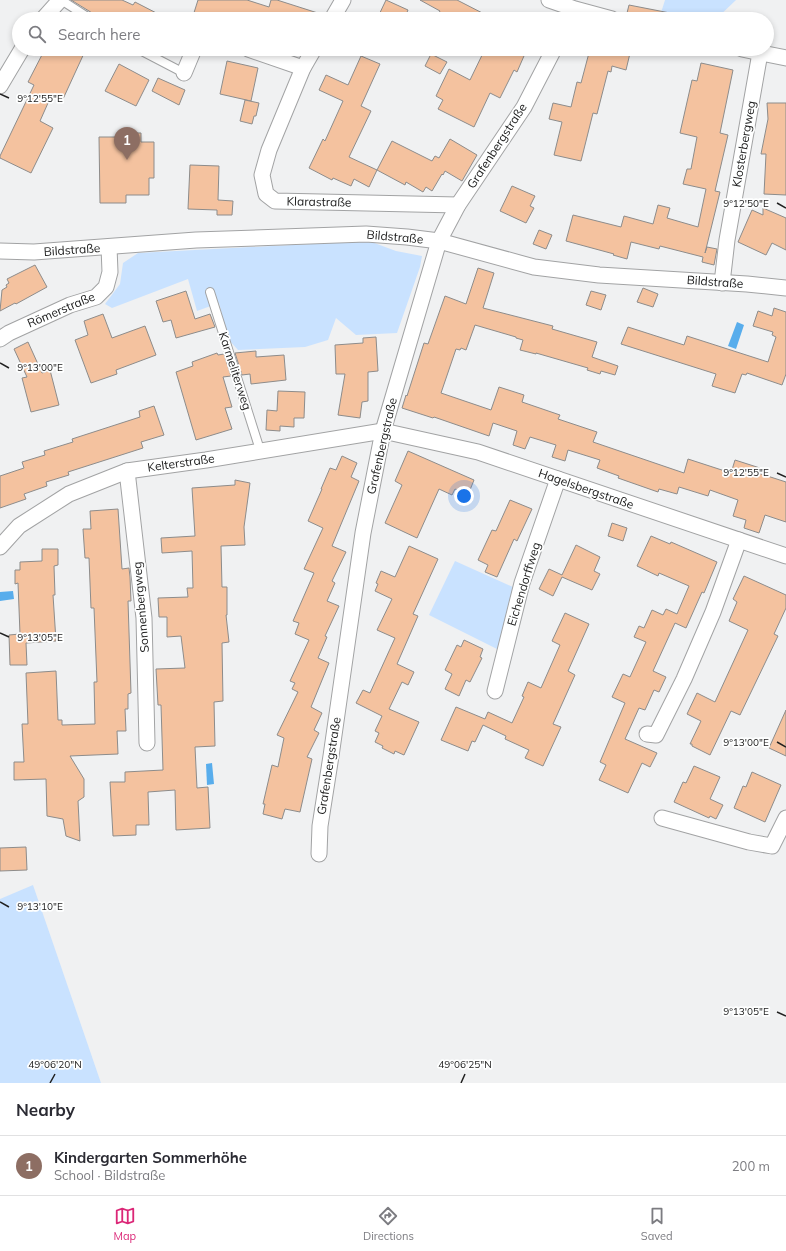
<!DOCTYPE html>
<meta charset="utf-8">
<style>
body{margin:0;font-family:Mulish,sans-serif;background:#f2f2f3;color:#2b2b33}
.you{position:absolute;left:464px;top:496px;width:14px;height:14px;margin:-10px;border:3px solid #fff;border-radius:50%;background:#1a73e8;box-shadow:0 0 0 6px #1a73e833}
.badge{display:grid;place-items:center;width:26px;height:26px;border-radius:50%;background:#db2777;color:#fff;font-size:13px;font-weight:700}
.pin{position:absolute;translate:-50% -33px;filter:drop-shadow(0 1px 2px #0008)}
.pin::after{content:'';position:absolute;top:21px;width:14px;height:12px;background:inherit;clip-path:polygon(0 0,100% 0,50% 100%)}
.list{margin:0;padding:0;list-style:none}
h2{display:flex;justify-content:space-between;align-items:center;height:52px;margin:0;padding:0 16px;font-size:17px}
h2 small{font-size:13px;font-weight:400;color:#7c7c81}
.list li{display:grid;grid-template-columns:26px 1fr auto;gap:12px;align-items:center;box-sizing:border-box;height:60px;padding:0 16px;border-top:1px solid #e1e1e2}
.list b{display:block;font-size:15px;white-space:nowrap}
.list p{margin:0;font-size:13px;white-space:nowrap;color:#7c7c81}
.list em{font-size:13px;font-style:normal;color:#7c7c81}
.icon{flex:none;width:22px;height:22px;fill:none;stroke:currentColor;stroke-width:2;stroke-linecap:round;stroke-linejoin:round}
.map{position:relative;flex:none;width:786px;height:1083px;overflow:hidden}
.search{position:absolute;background:#fff;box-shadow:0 2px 6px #0003;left:12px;right:12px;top:12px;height:44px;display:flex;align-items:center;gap:10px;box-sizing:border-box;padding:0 14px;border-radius:22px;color:#7c7c81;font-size:15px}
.sheet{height:112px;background:#fff}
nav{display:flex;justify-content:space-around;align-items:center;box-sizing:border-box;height:56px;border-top:1px solid #e1e1e2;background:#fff;font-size:11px;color:#7c7c81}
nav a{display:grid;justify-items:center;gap:2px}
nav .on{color:#db2777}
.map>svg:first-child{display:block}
</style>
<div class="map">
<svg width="786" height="1083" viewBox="0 0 786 1083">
<rect width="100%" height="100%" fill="#f0f1f2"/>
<!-- green -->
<g fill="#c9e2ff">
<polygon points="665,0 736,0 716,19 659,19"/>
<polygon points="369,241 396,251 422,256 420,267 397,333 356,335 336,318 328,340 305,347 238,350 228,339 219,303 197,311 188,279 112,308 105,304 120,284 123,263 138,253"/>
<polygon points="455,561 515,588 499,650 429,615"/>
<polygon points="33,885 101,1083 0,1083 0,899"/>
</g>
<!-- water -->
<g fill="#58adec">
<polygon points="737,322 744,325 736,349 728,346"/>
<polygon points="13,591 14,599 0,601 0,592"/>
<polygon points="212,763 214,784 207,785 206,764"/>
</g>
<!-- building -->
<g fill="#f4c29f" stroke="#8d8c8b">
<polygon points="71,0 122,0 133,5 135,2 168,19 102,19"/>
<polygon points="198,0 247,0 269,7 271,0 277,0 324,15 323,19 192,19"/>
<polygon points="386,0 408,10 404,19 377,19"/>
<polygon points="420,0 457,0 494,19 436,19 440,11"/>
<polygon points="629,5 670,13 669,19 634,19 626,17"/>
<polygon points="45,49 86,49 63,99 52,94 40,121 53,128 31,173 0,158 0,156 34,85 28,82"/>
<polygon points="485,49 527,49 517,72 514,70 500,98 490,93 474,127 438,109 443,100 436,96 449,69 470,80"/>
<polygon points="590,49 631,49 626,70 612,66 611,72 608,71 597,114 593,113 581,161 554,155 562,122 549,119 553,103 571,107 577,82 581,83"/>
<polygon points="431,54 447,62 440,74 425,66"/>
<polygon points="361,56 380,64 361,106 371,111 349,157 377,170 369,187 354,179 351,186 333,178 332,180 309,168 323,139 325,141 343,101 319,90 326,75 348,85"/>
<polygon points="227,61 258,68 251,101 220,94"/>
<polygon points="701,63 733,70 720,133 728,135 715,191 720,192 705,253 707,247 717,249 714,265 702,262 703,257 660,246 659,249 631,242 627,259 613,255 614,254 566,241 573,215 621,227 624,216 653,224 658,205 670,208 667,218 698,227 706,189 683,184 687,169 691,169 697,137 680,133 692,80 697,81"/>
<polygon points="119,64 149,80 136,106 105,91"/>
<polygon points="158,78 185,90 179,105 152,91"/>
<polygon points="245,100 259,103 256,116 254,116 252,124 240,121"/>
<polygon points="767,103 786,103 786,195 764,194 766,154 761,154 768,119"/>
<polygon points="122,133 141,133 141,142 154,142 154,178 149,178 149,195 126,195 126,203 100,203 99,137 122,137"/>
<polygon points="450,139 477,155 462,181 445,171 443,175 442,174 432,191 426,187 423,192 406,182 405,185 377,170 392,141 432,161 435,156 439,158"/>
<polygon points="190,165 219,166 218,200 233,201 232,215 217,215 217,210 188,209"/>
<polygon points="512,186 535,196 530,206 534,208 526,223 500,211"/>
<polygon points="763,208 786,218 786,250 772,243 766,255 738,242 752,210 763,215"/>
<polygon points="539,230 552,235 546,249 533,244"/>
<polygon points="35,265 47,287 16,304 15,303 0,311 2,290 7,287 6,285 9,283 7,279"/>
<polygon points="478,268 494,273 483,308 553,326 552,329 597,342 592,357 618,366 615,375 601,371 600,374 587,370 588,368 536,353 536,354 520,350 523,340 516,338 516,337 475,325 466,350 461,348 460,350 456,349 441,393 491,410 499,387 524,395 522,402 560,415 558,419 597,432 593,442 684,473 688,459 731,473 735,460 760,468 758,473 786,482 786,522 765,515 759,533 744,528 746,520 733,516 738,500 710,490 708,496 679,487 677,494 659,489 658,492 618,478 619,476 597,468 600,460 568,450 565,461 552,457 556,445 530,437 525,449 513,445 517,431 493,423 489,436 434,417 433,418 402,408 406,395 407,396 424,343 428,344 445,296 466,304"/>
<polygon points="643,288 658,294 653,307 637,302"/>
<polygon points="186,291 195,319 210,314 215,327 176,338 171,320 163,322 156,301"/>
<polygon points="591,291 606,295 601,310 586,305"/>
<polygon points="774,308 786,312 786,374 782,385 747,373 746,375 742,374 735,393 712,386 716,374 621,344 628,327 684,345 687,336 768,362 776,337 772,335 773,332 753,326 758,311 772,316"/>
<polygon points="103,314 112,338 145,326 156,355 116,370 117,374 91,383 75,340 88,335 84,321"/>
<polygon points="376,337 378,371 368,372 368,401 362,402 360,418 338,415 345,374 336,374 335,345 363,343 363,338"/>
<polygon points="28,342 42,373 50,370 59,405 31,412 22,378 27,377 14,349"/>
<polygon points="256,351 256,357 284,355 286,380 251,384 250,374 242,375 235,353"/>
<polygon points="217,353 218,355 224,354 231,376 223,377 232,407 225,408 232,429 196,440 176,372 193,366 192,362"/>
<polygon points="278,391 305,392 304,418 294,418 294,427 280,426 280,431 266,430 267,410 277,411"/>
<polygon points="154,406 164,435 141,442 143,448 68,472 69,475 46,482 47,486 24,494 26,499 0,508 0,476 24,468 22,462 45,455 44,451 73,442 72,439 140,417 139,411"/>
<polygon points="408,451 474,480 468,495 455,489 452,495 439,489 417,538 385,523 402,485 395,481"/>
<polygon points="342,456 357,463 351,477 359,481 332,546 346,552 332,581 335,583 327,601 339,606 325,636 327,637 318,658 329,663 311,707 322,713 314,730 319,733 307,757 312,759 300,812 285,809 282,819 263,814 265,804 263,804 272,765 278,767 284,738 277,735 298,692 292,689 295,683 290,681 309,640 295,634 299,623 293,621 314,573 304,569 323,528 308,521 322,489 321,489 330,468 336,470"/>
<polygon points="235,480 250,483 244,527 245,545 221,546 222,587 227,587 227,615 226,615 229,642 222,643 223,701 214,702 215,746 195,747 197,788 208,787 210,828 176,830 175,790 148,792 149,825 136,825 136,835 113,836 110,782 125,782 125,772 163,770 161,705 158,705 156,669 185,668 181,636 167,637 167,617 159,617 158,598 188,597 187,588 193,588 192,551 162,553 161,538 195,536 192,488 235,485"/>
<polygon points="510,500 532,509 517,541 514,539 497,577 485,572 488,565 478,560 492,530 496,531"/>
<polygon points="118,509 122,569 129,568 130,577 131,601 128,601 131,693 128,694 128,709 125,709 126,731 117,731 118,754 70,756 84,779 84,797 78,801 80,841 66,836 63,819 47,816 46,779 14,780 14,762 24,762 22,724 28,724 26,673 56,671 58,720 62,720 62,725 95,724 94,682 97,682 94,608 91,608 89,558 85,558 83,529 91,529 90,511"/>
<polygon points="612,523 627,528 623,541 608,536"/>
<polygon points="651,536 670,544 671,542 717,562 704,593 702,592 686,628 675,623 653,671 666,677 659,692 654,690 645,710 639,708 625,739 657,753 650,767 642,763 628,793 599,780 606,765 600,762 625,703 612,697 623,674 630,677 646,642 634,637 639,626 644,628 652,610 663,615 666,609 677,614 689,586 659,573 658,576 637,566"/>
<polygon points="576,545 600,557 594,571 600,574 592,590 562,577 553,596 539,589 549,569 562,575"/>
<polygon points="409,546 438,559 413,614 418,616 397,664 414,672 408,685 402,682 389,709 419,722 404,755 395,751 394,754 382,748 383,746 375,742 379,733 375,731 382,716 356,703 363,690 370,693 395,638 377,630 392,599 375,591 378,584 376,583 381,571 395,577"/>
<polygon points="42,549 58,549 58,565 54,566 55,595 53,595 56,641 26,643 27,665 10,665 9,635 20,634 18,583 15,584 15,570 20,570 20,562 42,561"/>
<polygon points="744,576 786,595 786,608 774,634 778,636 740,715 731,711 710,755 692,746 692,744 690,744 701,721 687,714 697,693 715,702 748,630 729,621 737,602 733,599"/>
<polygon points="565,613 589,624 568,671 575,675 553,724 561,727 543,766 525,758 529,750 505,739 506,736 483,725 475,742 472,741 468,751 441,740 456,707 485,719 488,712 512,723 524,697 522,696 528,682 541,688 560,645 552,641"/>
<polygon points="464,640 483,649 480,657 482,658 470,682 466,680 459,696 445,689 452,674 445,670 457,645 461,647"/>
<polygon points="786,710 786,756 769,748"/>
<polygon points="694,766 720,777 710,799 723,805 716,819 710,816 709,818 674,802 683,782 686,783"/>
<polygon points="752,772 781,785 765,822 734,808 743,786 746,787"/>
<polygon points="26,847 27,870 0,871 0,848"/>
</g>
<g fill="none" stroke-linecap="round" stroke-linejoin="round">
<!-- service casing -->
<g stroke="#a2a3a4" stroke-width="10">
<g id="service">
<polyline points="61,0 86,16 85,19"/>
<polyline points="138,49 184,73"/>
<polyline points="210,292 260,450"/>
</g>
</g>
<!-- minor casing -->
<g stroke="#a2a3a4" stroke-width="17">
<g id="minor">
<polyline points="549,0 575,9 612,19"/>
<polyline points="43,19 60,0"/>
<polyline points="332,19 343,0"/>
<polyline points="248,49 303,68"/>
<polyline points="314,49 303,68 269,150 262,175 266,194 275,201 458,205"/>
<polyline points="742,49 786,58"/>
<polyline points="184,73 194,49"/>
<polyline points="0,86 22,49"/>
<polyline points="0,251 34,252 196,240 366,234 407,237 439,241 534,267 599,275 747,284 786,288"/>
<polyline points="722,283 727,240 760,53"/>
<polyline points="0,339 9,333 70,305 96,297 106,287 110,272 109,247"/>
<polyline points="127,471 144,618 147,743"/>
<polyline points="0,547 19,526 69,494 127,471 206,460 383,431 478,452 786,556"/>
<polyline points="495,691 522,583 558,479"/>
<polyline points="647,734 656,735 684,679 713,612 739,540"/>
<polyline points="662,818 749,842 772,846 786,818"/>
<polyline points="319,854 320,826 331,756 363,533 383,431 439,241 458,205 524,107 554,49"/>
</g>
</g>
<!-- service -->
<use href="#service" stroke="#fff" stroke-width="8"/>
<!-- minor -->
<use href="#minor" stroke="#fff" stroke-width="15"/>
</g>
<!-- ticks -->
<path fill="none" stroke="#212121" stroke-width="1.5" d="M0,94L9,98M777,203L786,208M0,363L9,368M777,473L786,477M0,633L9,637M777,742L786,747M0,902L9,907M777,1012L786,1016M50,1083L55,1074M461,1083L465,1074"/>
<g text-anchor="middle" stroke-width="3.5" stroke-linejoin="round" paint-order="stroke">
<!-- street labels -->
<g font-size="12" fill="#212121" stroke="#feffff">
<text transform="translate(744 144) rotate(-80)" y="4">Klosterbergweg</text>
<text transform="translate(497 146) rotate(-57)" y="4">Grafenbergstraße</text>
<text transform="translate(319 202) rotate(1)" y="4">Klarastraße</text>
<text transform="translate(395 237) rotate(5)" y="4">Bildstraße</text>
<text transform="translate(72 250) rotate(-4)" y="4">Bildstraße</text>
<text transform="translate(715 282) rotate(4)" y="4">Bildstraße</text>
<text transform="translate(61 310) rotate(-23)" y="4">Römerstraße</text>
<text transform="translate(235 371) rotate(72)" y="4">Karmeliterweg</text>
<text transform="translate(382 446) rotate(-77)" y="4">Grafenbergstraße</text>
<text transform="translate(181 463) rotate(-8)" y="4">Kelterstraße</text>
<text transform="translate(586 489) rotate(19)" y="4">Hagelsbergstraße</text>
<text transform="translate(524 584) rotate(-73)" y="4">Eichendorffweg</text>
<text transform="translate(141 607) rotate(-95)" y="4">Sonnenbergweg</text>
<text transform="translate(329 766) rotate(-81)" y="4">Grafenbergstraße</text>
</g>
</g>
<g font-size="10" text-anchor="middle" fill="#212121" stroke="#feffff" stroke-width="3.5" stroke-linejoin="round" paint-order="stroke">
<text x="40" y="102">9°12'55"E</text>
<text x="746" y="207">9°12'50"E</text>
<text x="40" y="371">9°13'00"E</text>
<text x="746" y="476">9°12'55"E</text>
<text x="40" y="641">9°13'05"E</text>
<text x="746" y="746">9°13'00"E</text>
<text x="40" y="910">9°13'10"E</text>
<text x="746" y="1015">9°13'05"E</text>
<text x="55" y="1068">49°06'20"N</text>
<text x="465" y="1068">49°06'25"N</text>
</g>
</svg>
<div class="you"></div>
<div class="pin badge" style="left:127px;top:160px;background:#8d6e63">1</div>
<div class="search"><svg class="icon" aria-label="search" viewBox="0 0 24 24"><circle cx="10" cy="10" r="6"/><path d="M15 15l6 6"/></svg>Search here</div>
</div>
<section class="sheet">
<h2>Nearby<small></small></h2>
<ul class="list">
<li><span class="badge" style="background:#8d6e63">1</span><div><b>Kindergarten Sommerhöhe</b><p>School · Bildstraße</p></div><em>200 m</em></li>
</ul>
</section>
<nav>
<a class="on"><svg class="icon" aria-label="map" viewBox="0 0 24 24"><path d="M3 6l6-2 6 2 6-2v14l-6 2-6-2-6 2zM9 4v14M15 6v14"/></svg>Map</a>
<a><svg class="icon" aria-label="directions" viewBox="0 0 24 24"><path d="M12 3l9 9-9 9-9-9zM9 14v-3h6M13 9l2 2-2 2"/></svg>Directions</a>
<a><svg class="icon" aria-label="saved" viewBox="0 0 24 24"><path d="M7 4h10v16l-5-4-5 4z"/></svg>Saved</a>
</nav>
